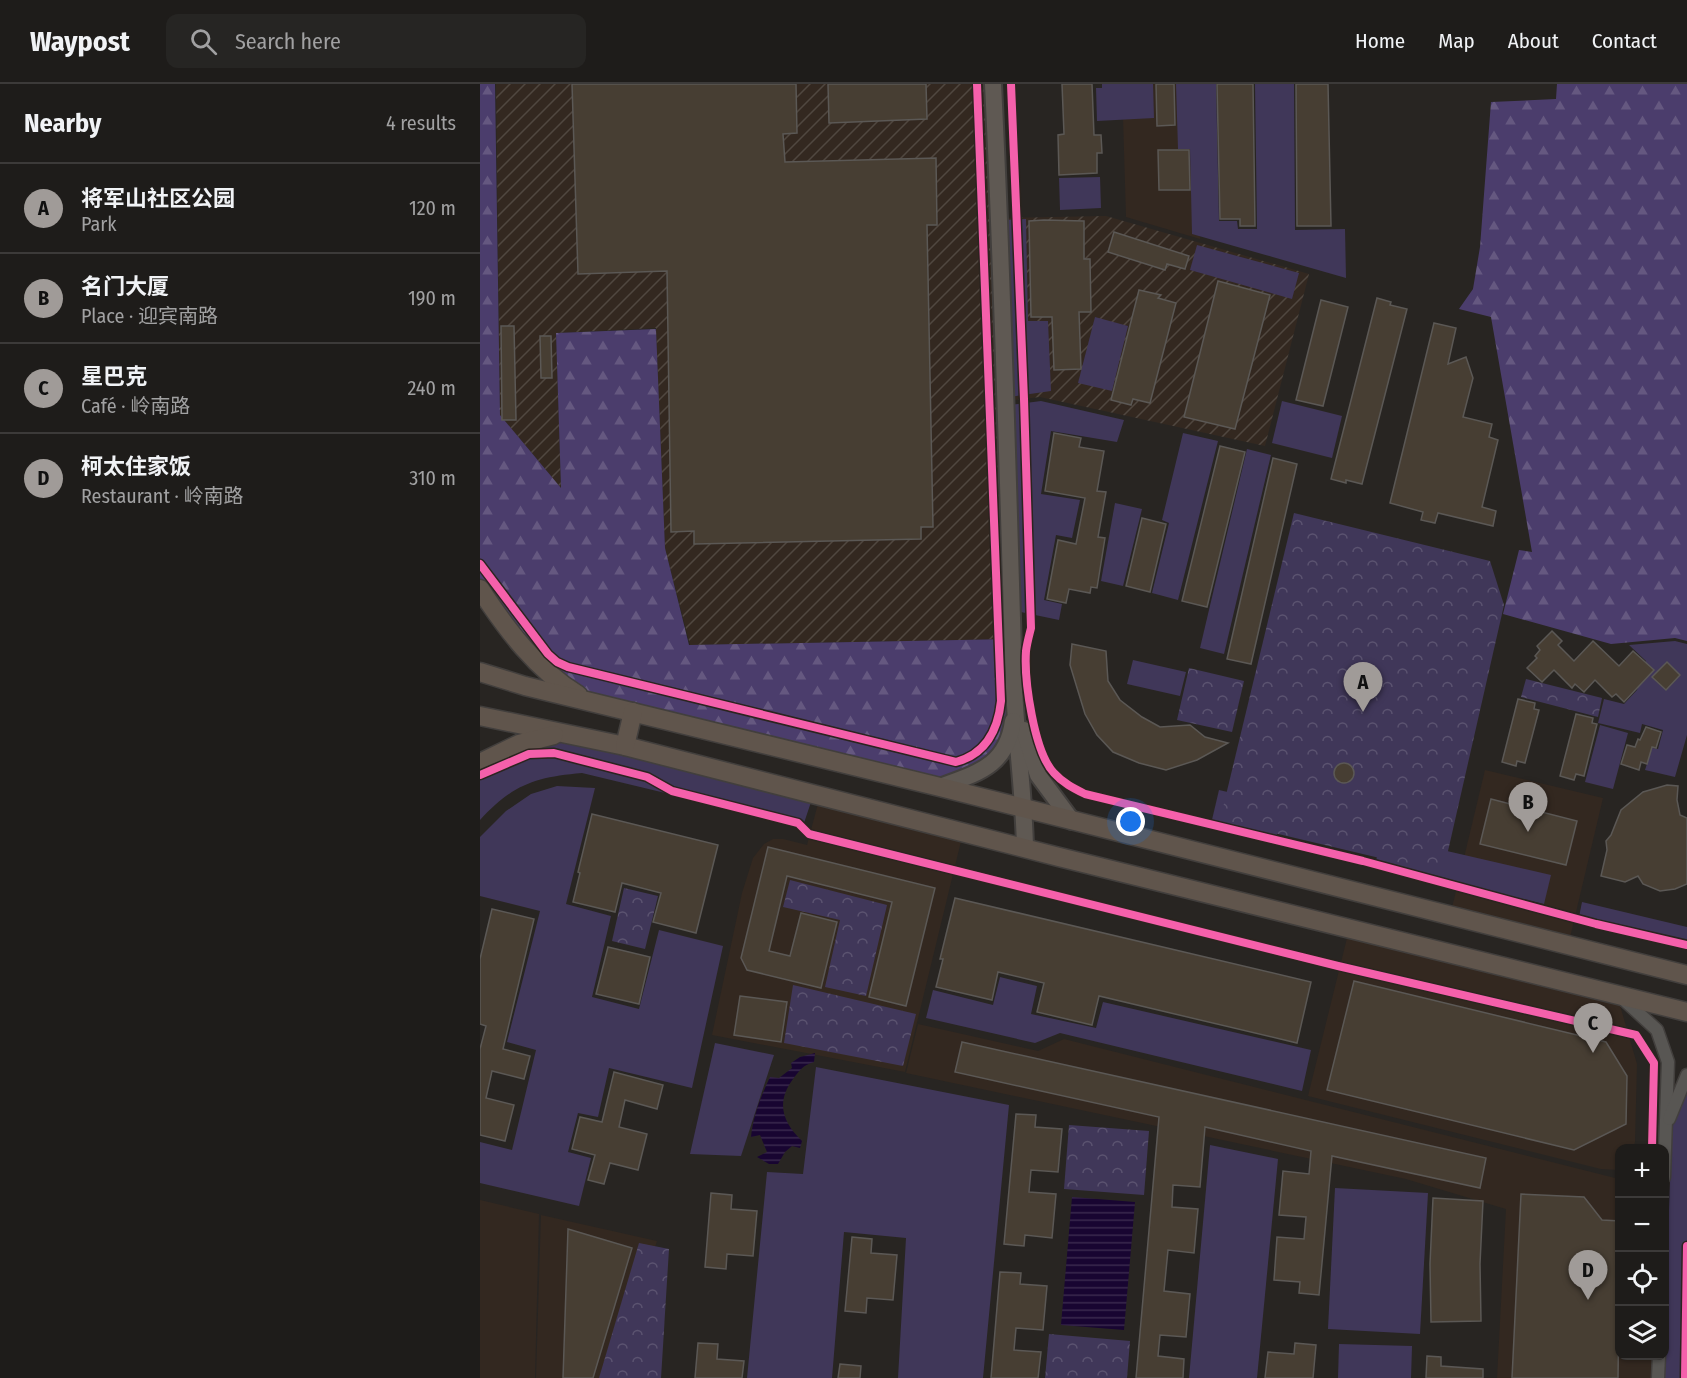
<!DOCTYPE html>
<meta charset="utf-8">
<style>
body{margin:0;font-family:"Fira Sans Condensed","Noto Sans SC",sans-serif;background:#262523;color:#f1f3f6}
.controls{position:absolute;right:18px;bottom:18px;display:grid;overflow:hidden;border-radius:12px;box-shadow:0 2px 4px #0004}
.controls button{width:54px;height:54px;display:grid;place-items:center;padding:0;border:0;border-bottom:2px solid #3c3a39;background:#1e1c1a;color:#f1f3f6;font:30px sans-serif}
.you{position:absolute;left:651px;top:738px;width:21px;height:21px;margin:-15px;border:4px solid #fff;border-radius:50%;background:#1a73e8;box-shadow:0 0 0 9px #1a73e833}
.badge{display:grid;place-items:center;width:39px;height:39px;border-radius:50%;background:#a09b98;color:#111;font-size:20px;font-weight:700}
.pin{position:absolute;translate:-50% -50px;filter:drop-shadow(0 2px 3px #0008)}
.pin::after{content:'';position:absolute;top:32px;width:21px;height:18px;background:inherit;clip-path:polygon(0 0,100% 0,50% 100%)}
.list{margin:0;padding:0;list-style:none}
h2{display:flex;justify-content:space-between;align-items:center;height:78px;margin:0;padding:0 24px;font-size:26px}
h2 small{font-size:20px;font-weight:400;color:#a1a1a2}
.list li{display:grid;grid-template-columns:39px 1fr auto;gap:18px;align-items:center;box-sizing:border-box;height:90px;padding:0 24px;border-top:2px solid #3c3a39}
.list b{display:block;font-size:22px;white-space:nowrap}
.list p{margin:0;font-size:20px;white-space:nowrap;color:#a1a1a2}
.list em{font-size:20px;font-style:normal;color:#a1a1a2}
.icon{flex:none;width:33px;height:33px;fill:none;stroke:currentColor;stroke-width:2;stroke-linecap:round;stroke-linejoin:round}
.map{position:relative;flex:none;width:1207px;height:1294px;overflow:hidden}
header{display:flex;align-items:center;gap:36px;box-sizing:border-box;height:84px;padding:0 30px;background:#1e1c1a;border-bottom:2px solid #3c3a39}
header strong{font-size:28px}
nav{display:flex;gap:33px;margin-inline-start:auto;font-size:21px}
.search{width:420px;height:54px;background:#262523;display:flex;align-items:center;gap:15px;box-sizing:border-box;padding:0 21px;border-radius:12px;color:#a1a1a2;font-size:22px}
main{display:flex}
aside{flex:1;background:#1e1c1a}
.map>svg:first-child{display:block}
</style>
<header>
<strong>Waypost</strong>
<div class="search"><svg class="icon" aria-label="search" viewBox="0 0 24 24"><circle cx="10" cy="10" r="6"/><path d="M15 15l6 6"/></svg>Search here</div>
<nav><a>Home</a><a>Map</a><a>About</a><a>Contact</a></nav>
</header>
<main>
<aside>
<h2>Nearby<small>4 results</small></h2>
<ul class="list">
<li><span class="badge">A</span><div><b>将军山社区公园</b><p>Park</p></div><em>120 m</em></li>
<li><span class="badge">B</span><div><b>名门大厦</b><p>Place · 迎宾南路</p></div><em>190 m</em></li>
<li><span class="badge">C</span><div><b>星巴克</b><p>Café · 岭南路</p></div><em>240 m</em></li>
<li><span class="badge">D</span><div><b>柯太住家饭</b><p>Restaurant · 岭南路</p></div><em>310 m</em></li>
</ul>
</aside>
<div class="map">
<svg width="1207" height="1294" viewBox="0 0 1207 1294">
<defs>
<pattern id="industrial-furrows" width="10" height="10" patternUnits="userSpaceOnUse" patternTransform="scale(1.5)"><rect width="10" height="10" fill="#332820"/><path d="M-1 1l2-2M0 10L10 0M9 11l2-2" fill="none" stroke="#504740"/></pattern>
<pattern id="forest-firs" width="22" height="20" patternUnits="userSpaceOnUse" patternTransform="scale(1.5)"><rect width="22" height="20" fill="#4b3d6c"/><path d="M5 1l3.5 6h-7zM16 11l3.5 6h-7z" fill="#655880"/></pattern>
<pattern id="park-crowns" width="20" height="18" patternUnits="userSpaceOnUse" patternTransform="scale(1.5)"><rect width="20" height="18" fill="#403759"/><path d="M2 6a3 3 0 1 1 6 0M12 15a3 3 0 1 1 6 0" fill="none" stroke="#5b5370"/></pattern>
<pattern id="water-rules" width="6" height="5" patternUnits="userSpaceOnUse" patternTransform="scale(1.5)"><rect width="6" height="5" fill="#180531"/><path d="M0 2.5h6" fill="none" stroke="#39294e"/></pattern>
</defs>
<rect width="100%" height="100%" fill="#282522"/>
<!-- built -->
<g fill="#332820">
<polygon points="642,0 717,0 720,155 646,133"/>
<polygon points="1005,686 1123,714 1088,862 970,832"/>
<polygon points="340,712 483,749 425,988 232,951 262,809 273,774 284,760 293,755 303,755 327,761"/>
<polygon points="869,846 1137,911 1157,980 1155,1058 1153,1064 1140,1064 1139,1086 1121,1085 828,1012"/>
<polygon points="438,940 558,967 584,955 1139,1095 1140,1272 1175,1272 1174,1294 1017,1294 1026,1125 926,1095 426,989"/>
<polygon points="0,1116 59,1130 55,1294 0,1294"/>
<polygon points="61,1131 177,1157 133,1294 56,1294"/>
</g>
<!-- industrial -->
<g fill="url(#industrial-furrows)">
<polygon points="16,0 511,0 530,555 210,561 185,464 176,244 76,249 81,404 20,331"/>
<polygon points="626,132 829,190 785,362 560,313 526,317 521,134"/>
</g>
<!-- grass -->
<g fill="#403759">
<polygon points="622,0 673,0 674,34 617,37 616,4 622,4"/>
<polygon points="696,0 736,0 739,137 757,137 758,145 777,145 775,0 814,0 815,146 865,145 866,194 712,150 710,65 698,65"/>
<polygon points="620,93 621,124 580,126 579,94"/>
<polygon points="546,135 548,237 568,237 571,307 529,313 523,136"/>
<polygon points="717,161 819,189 812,215 710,186"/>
<polygon points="615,233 648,242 632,307 598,299"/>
<polygon points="561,317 644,336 637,358 571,347 561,410 600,416 592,454 576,451 564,516 582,520 579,536 536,527 529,321"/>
<polygon points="802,317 862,332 852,374 792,359"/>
<polygon points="703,349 738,357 698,516 672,509 689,439 682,436"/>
<polygon points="767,365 791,371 744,570 720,564"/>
<polygon points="635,419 662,425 643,502 621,497"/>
<polygon points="1195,557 1207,560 1207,651 1195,693 1165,686 1172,664 1178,665 1183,646 1162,640 1160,649 1118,639 1124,615 1144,620 1157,606 1166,577 1149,561"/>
<polygon points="653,576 706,588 700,612 647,600"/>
<polygon points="1120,641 1148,649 1133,705 1105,698"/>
<path d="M85,655L332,715L323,742L102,689C55,693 32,701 0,736V687L29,670Z"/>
<polygon points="77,702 115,704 86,820 131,832 112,913 159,925 179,846 243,862 212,1004 129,984 118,1033 98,1029 88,1068 111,1074 99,1122 0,1099 0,1058 32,1066 56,966 27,958 60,827 0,812 0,753 26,727 51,710"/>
<polygon points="739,706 804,721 796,755 731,740"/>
<polygon points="902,752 1071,791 1064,820 895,781"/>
<polygon points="1102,818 1207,843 1207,858 1099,833"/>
<polygon points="520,893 557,902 551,930 616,944 623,918 831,966 822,1007 580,949 555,959 446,934 453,906 513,921"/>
<polygon points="235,959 294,971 261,1072 210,1070"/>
<polygon points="336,983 529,1021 503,1294 418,1294 426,1154 364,1148 352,1294 267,1294 287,1088 323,1090"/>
<polygon points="1207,1007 1207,1294 1183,1294 1192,1042"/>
<polygon points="730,1061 798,1075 777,1294 709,1294"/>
<polygon points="855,1104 948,1109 940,1250 848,1245"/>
<polygon points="859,1260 932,1262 931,1294 858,1294"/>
</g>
<!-- forest -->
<g fill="url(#forest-firs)">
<polygon points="0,0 15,0 20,331 81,404 76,249 176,245 185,464 209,561 532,555 529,655 507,684 460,702 153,627 85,602 0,504"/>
<polygon points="1077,0 1207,0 1207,557 1195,554 1131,560 1023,530 1039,466 1052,468 1011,233 979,225 993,205 1000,163 1011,18 1076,15"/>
</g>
<!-- park -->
<g fill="url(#park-crowns)">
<polygon points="814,429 1010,477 1024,521 963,789 740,736"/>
<polygon points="709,584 764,597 752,648 697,636"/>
<polygon points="1046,595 1122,614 1118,633 1041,613"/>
<polygon points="310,796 407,821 386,912 345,903 360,836 303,823"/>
<polygon points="144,804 178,812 165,865 132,857"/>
<polygon points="313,901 436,930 423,982 304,959"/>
<polygon points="589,1041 669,1047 664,1111 584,1105"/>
<polygon points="159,1159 189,1165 181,1294 119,1294"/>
<polygon points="569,1250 650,1257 647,1294 565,1294"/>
</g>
<!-- water -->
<g fill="url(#water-rules)">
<path d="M335,969L334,978C323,981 320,986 313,995C296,1018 302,1038 322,1057L320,1064L312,1062L305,1068L298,1080H289L277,1073L287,1068L280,1051L271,1053C273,1032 281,1012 290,993L299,994L312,984L311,979L320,973Z"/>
<polygon points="592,1113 655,1118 644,1246 581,1241"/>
</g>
<!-- building -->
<g fill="#473e33" stroke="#5b5855" stroke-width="1.5">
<polygon points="92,0 316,0 317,49 303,50 305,78 456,74 457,141 447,141 453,443 441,443 441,455 214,460 214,447 191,448 187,187 98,190"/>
<polygon points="348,0 446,0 447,35 349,39"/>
<polygon points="582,0 612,0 614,51 621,51 622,69 617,69 617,89 579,91 578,51 584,50"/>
<polygon points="676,0 694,0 695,41 677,42"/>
<polygon points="737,0 773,0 775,142 760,142 760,135 740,135"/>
<polygon points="816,0 848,0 851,142 817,142"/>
<polygon points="678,66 709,66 710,106 679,106"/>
<polygon points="564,136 604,137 604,175 610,175 611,228 599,228 601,285 574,286 572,233 551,233 549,137"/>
<polygon points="634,148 709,172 705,185 687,180 685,186 628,168"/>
<polygon points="738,197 790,211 755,345 704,333"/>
<polygon points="659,206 681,211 678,214 696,219 670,319 653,315 651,321 631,316"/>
<polygon points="897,214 911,218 910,221 927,225 882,400 866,396 866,399 851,395"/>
<polygon points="841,216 868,223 843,322 816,316"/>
<polygon points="954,239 976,244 968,280 986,273 993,294 983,333 1012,340 1009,353 1018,356 1002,423 1016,427 1013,442 958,429 955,439 941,436 943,428 910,419"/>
<polygon points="21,242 34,242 36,336 22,336"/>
<polygon points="60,252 71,252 72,294 61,294"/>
<polygon points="574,349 601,354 599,363 624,367 617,407 626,408 618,453 625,454 617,504 611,503 610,509 589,505 586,519 567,515 578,456 596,460 605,414 565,407"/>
<polygon points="740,362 765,368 727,523 702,517"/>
<polygon points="793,374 817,380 771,580 747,575"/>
<polygon points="662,434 686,440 670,508 646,502"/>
<polygon points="1072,547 1082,557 1078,561 1094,577 1113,557 1139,582 1153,567 1174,586 1144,618 1136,610 1132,613 1115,596 1104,608 1095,600 1092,604 1074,586 1062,598 1047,584 1057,574 1055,572 1060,566 1057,562"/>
<polygon points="592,560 626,567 628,597 640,616 662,633 680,643 710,641 725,653 748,659 717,676 686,686 659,679 633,668 617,651 605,630 590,581"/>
<polygon points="1187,578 1200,591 1186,606 1172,593"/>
<polygon points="1038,615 1055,619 1054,625 1059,626 1045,679 1037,677 1036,682 1022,678"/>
<polygon points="1096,630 1113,634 1112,639 1117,640 1104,692 1096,690 1094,696 1080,692"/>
<polygon points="1166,643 1181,648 1176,664 1172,663 1167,680 1161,678 1159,686 1141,680 1147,661 1155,663 1158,655 1160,656"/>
<circle cx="864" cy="689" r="10"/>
<polygon points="1187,701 1198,702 1197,716 1200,731 1207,734 1207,800 1195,805 1180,807 1163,800 1158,792 1145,798 1121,792 1127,766 1126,757 1131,751 1141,726 1163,708"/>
<polygon points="1011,715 1097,737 1086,781 1000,760"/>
<polygon points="112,730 238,761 216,849 173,838 181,809 142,799 135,828 93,818 100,789 98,788"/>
<polygon points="288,763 455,804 426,922 389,913 412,818 307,792 289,867 310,872 321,829 357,838 341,904 267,886 261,874"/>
<polygon points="475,814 831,898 817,959 619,912 612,941 557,928 564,899 518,888 512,916 456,903 463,875 460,875"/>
<polygon points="12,825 54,835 23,965 50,972 44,995 12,987 6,1014 34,1021 25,1057 0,1051 0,965 6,942 0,940 0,875"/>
<polygon points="128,863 170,873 159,920 116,910"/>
<polygon points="874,897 1126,958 1147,992 1146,1040 1094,1066 847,1006"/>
<polygon points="260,912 307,918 301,958 254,951"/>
<polygon points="482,958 1006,1074 1000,1104 852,1072 839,1211 819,1209 820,1198 794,1196 797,1153 824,1155 826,1133 799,1131 803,1087 829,1090 831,1067 725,1043 720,1103 693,1101 692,1123 718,1125 714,1169 688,1166 684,1207 710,1210 706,1253 680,1251 678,1272 704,1275 703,1294 656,1294 679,1033 475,988"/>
<polygon points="134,988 183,1001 177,1025 145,1016 139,1043 167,1050 158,1086 130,1079 124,1100 108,1096 115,1071 92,1065 100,1033 122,1038"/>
<polygon points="536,1030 556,1031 555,1043 582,1045 578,1088 551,1086 549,1108 576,1110 572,1154 545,1151 544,1162 524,1160"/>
<polygon points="231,1109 252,1111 251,1125 277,1127 273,1172 247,1170 246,1185 225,1183"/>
<polygon points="1041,1110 1104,1113 1122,1136 1140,1137 1138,1294 1032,1294"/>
<polygon points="953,1114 1003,1117 1000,1180 1001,1237 951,1238 950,1180"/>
<polygon points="88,1145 152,1164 113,1294 83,1294"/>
<polygon points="372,1153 392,1155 391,1169 417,1171 413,1216 387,1214 386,1229 365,1227"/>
<polygon points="520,1188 541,1189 540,1200 567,1202 563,1246 536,1244 534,1266 561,1268 558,1294 511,1294"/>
<polygon points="218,1259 238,1260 237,1275 264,1277 262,1294 215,1294"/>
<polygon points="815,1259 836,1261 833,1294 785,1294 788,1268 814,1270"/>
<polygon points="947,1272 961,1273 961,1282 1003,1285 1003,1294 946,1294"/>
<polygon points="360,1280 381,1282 380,1294 358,1294"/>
</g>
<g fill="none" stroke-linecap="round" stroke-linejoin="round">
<!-- minor casing -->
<g stroke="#423f3d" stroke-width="15">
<g id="minor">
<polyline points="1142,914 1177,946 1188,978 1184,1093"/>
<polyline points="1189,1035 1207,991"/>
<polyline points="1178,1294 1179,1272"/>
</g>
</g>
<!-- secondary casing -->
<g stroke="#423f3d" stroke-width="20">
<g id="secondary">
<path d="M513,0C523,200 528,401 534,602C536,656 544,710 545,764"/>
<polyline points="544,646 558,691 592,737"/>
<path d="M460,703C497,689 527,682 533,637"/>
</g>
</g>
<!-- primary casing -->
<g stroke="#423f3d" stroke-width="21">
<g id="primary">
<path d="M0,505C27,546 56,585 98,611"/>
<polyline points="0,588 45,602 460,703 1207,891"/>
<polyline points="0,632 145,662 579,773 1207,928"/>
<polyline points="145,662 153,628"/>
<polyline points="0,679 39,660 74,651"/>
</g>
</g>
<!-- minor -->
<use href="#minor" stroke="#585653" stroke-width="12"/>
<!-- secondary -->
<use href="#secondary" stroke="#5f5953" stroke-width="16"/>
<!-- primary -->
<use href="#primary" stroke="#60554c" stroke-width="18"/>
<!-- cycleway casing -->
<g stroke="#2b241f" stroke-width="11">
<g id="cycleway">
<path d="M531,0L544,315L551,544C549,552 547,559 546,567C544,596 554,668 574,689C583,699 593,704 605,710L883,777L1116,840L1207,861"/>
<path d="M0,480L68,570L77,578L88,583L476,678C506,670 518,646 521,617L497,0"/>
<polyline points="0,691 49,670 74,669 167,693 192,707 318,739 329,750 858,882 1156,951 1174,979 1172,1064"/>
<polyline points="1205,1294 1207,1162"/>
</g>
</g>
<!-- cycleway -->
<use href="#cycleway" stroke="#f560ab" stroke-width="8"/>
</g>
</svg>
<div class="controls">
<button>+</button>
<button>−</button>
<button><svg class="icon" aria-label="locate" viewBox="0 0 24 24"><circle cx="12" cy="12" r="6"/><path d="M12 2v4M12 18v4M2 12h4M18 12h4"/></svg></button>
<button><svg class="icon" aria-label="layers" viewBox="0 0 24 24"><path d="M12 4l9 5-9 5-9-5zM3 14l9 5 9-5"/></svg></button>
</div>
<div class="you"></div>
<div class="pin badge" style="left:883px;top:628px">A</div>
<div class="pin badge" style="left:1048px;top:748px">B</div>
<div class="pin badge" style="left:1113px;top:969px">C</div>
<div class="pin badge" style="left:1108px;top:1216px">D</div>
</div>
</main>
